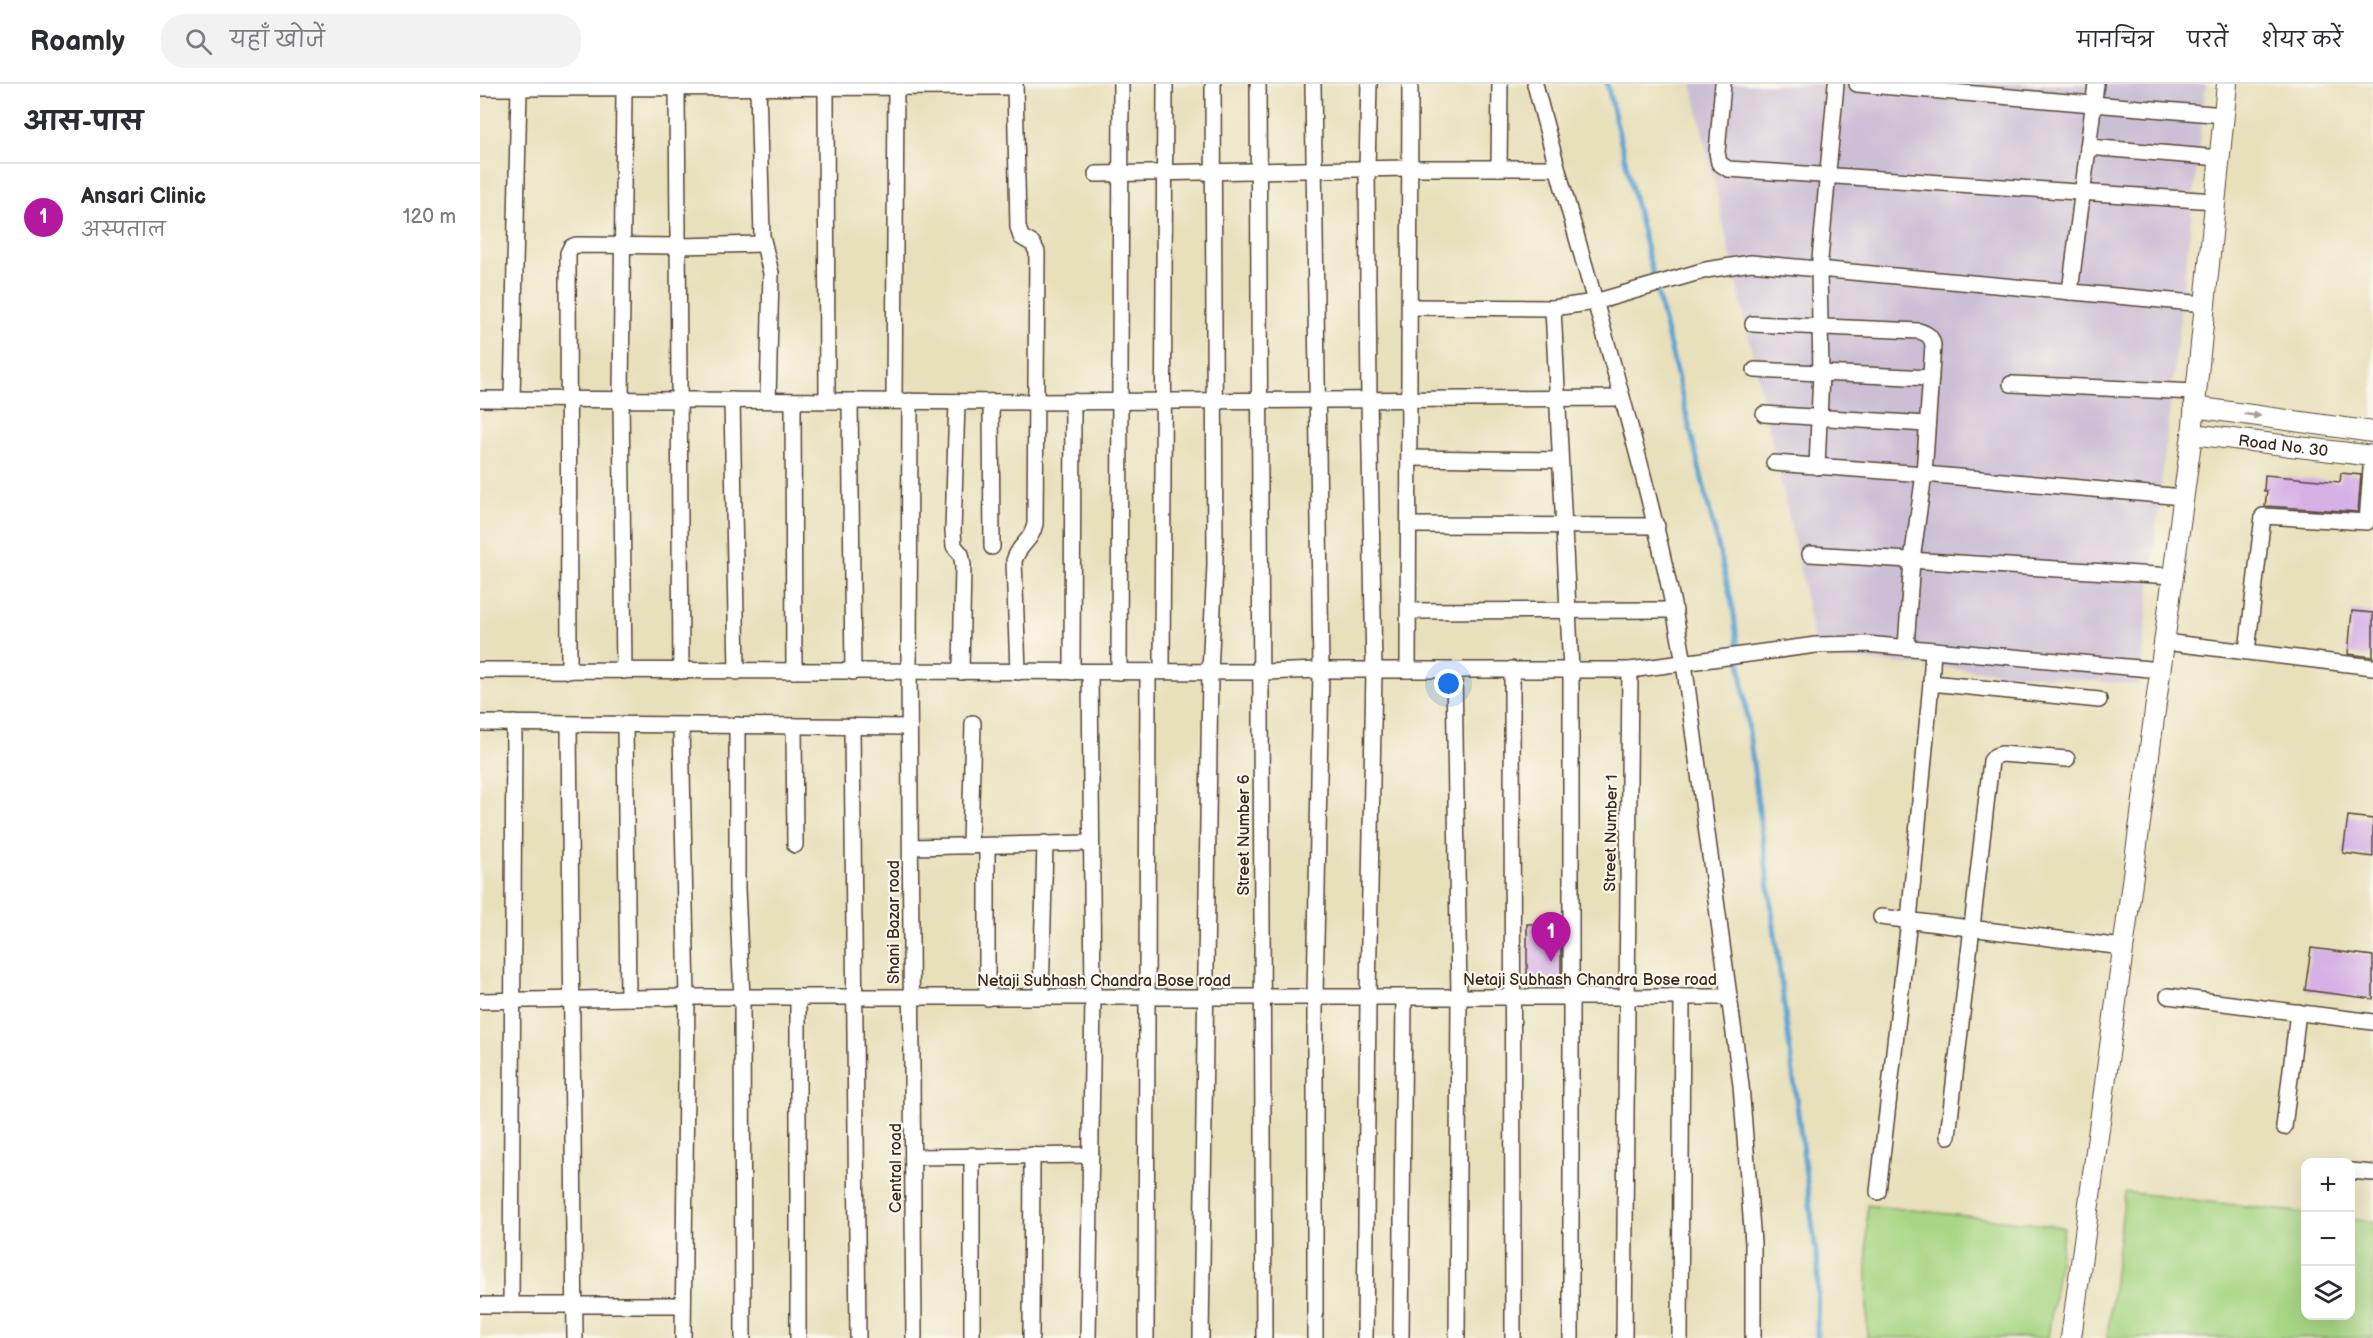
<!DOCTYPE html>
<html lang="hi">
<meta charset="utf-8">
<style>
body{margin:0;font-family:"Balsamiq Sans","Playpen Sans Deva",sans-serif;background:#f2f2f3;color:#2b2b33}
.controls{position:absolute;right:18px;bottom:18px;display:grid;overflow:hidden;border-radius:12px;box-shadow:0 6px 24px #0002}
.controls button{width:54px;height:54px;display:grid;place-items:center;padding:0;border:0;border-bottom:2px solid #e1e1e2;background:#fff;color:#2b2b33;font:30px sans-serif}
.you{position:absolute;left:969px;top:600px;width:21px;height:21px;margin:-15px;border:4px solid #fff;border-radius:50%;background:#1a73e8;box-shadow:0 0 0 9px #1a73e833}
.badge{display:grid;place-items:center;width:39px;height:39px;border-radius:50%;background:#b5179e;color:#fff;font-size:20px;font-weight:700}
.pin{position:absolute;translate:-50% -50px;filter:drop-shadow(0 2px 3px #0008)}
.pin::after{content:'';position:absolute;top:32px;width:21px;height:18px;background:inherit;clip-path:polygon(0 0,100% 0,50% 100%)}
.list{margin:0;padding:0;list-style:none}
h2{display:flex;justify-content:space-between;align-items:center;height:78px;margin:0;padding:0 24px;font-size:26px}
h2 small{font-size:20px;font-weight:400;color:#7c7c81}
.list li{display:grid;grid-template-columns:39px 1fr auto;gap:18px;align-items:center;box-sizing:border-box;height:108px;padding:0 24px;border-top:2px solid #e1e1e2}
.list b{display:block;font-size:22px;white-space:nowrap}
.list p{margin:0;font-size:20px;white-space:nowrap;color:#7c7c81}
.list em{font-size:20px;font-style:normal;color:#7c7c81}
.icon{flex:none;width:33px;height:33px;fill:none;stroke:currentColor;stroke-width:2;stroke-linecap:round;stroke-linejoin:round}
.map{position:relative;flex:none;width:1893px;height:1254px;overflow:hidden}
header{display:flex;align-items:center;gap:36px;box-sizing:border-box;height:84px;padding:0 30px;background:#fff;border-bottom:2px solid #e1e1e2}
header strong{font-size:28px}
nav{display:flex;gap:33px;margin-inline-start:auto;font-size:21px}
.search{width:420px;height:54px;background:#f2f2f3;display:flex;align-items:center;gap:15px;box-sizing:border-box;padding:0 21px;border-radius:24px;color:#7c7c81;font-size:22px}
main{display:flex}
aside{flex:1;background:#fff}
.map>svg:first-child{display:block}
</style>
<header>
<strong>Roamly</strong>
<div class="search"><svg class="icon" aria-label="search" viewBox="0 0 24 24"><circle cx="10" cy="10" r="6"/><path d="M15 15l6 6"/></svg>यहाँ खोजें</div>
<nav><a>मानचित्र</a><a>परतें</a><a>शेयर करें</a></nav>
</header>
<main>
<aside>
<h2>आस-पास<small></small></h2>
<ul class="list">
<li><span class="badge">1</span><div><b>Ansari Clinic</b><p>अस्पताल</p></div><em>120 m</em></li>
</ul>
</aside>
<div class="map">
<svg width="1893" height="1254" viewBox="0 0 1893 1254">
<rect width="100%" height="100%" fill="#fbf7ec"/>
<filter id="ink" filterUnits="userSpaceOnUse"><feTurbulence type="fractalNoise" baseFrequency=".0167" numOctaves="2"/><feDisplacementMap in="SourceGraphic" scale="12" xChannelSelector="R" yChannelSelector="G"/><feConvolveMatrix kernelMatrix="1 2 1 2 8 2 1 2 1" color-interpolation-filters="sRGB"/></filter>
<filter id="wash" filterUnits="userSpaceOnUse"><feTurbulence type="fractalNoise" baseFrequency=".008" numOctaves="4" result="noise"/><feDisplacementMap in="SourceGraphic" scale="24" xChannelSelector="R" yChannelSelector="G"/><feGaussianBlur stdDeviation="1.35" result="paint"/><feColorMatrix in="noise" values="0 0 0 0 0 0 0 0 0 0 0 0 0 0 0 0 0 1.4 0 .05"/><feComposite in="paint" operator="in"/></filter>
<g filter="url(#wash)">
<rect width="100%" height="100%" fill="#e8e0bb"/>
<!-- industrial -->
<polygon fill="#cbbfd5" points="1212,0 1726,0 1659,601 1337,572 1316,465"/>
<!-- green -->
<g fill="#a8d684" stroke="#728051" stroke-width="1.5">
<polygon points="1645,1108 1825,1129 1826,1232 1870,1232 1871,1135 1893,1138 1893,1254 1627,1254"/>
<polygon points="1387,1121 1584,1143 1568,1254 1387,1254"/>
</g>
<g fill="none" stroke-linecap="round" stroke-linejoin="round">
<!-- stream -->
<polyline stroke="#59a2d0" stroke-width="5" points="1127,0 1253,524 1338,1184 1337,1254"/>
</g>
<g id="blocks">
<!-- building -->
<g fill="#d6b1e6">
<polygon points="1861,389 1881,391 1878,428 1785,422 1787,407 1784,407 1785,391 1860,398"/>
<polygon points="1872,527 1893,529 1893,573 1868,570"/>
<polygon points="1868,732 1893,735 1893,773 1863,769"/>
<rect x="1047" y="840" width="34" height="57"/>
<polygon points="1831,864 1893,872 1893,915 1825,906"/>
</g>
</g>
</g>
<g filter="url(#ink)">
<use href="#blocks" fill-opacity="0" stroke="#554536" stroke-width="1.5"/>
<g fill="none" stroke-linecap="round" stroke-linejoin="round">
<!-- minor casing -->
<g stroke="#554536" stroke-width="18">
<g id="minor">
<path d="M535,0L538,143L541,153L553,160L557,168L555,440C551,459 539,459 534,477L538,588"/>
<polyline points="778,0 784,1254"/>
<polyline points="833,0 841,586 835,913 835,1254"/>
<path d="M1055,0C1104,193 1170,382 1204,579L1261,1001L1273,1159V1254"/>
<polyline points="1243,0 1237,68 1239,79 1248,85 1735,117"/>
<polyline points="1377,0 1744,31"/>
<polyline points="0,4 535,3"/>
<polyline points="278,4 282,152 291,189 288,316"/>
<polyline points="346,4 347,317"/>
<polyline points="197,5 201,587"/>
<polyline points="1608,63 1740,74"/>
<polyline points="1019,84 1020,0"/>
<polyline points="616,90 929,84 1076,84"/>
<polyline points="1590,208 1616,0"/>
<polyline points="930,223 1073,224 1115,218 1226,186 1271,179 1725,220"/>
<polyline points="1073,224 1091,586 1091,1254"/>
<path d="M1273,240L1439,247C1448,250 1451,252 1453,261L1444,390L1432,476L1426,563"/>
<polyline points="1275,286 1451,294"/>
<polyline points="1531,300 1716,308"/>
<polyline points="0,315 557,318 1142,314"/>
<polyline points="32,315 39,4"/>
<polyline points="252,316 257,588"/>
<polyline points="313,317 314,587"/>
<polyline points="370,317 373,588"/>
<polyline points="414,317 416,0"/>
<polyline points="430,317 429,588 434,1254"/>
<polyline points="477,318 473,447 474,462 481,470 483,481 481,588"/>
<polyline points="511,318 512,463"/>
<polyline points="1284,330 1447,340"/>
<polyline points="930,374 1080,376"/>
<polyline points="1294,379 1444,390 1703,413"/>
<polyline points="1337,383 1341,289 1339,186 1356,0"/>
<polyline points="929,441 1177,442"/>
<polyline points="1330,470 1692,492"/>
<polyline points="929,527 1195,526"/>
<polyline points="1684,558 1893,583"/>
<polyline points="1767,567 1783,432 1887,438 1892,372"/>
<polyline points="1032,585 1033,1254"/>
<polyline points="0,586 782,588 841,586 1150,586 1336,561 1386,560 1681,586"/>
<polyline points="928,586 930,0"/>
<polyline points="974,586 979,913 977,1254"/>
<polyline points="89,587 88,169 91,163 96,161 199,162 283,160"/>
<polyline points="144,587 141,315 144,5"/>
<polyline points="682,587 685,0"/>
<polyline points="592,588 593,317"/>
<polyline points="639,588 641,0"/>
<polyline points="1451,599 1453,566"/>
<polyline points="0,639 429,643"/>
<polyline points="89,641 95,1254"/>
<polyline points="145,641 148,914"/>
<polyline points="257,641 257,805 262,914 263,1254"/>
<polyline points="201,642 207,913 203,1254"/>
<polyline points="314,642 315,761"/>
<polyline points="372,642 378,1254"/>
<polyline points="490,762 493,639"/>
<polyline points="507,762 507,914"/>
<polyline points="431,763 611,759"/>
<polyline points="1401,833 1643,863"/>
<polyline points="1688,912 1893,938"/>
<polyline points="318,913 318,1254"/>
<polyline points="561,913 565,759"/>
<polyline points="0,917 207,913 1249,913"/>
<polyline points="1804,1043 1818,928"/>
<polyline points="1468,1052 1511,677 1515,672 1521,670 1587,675"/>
<polyline points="433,1073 611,1071"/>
<polyline points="1871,1087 1893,1089"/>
<polyline points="1398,1108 1429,836 1451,599 1619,616"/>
<polyline points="0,1221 203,1221"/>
<polyline points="31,1221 34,639"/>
<polyline points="492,1254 492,1071"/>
<polyline points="551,1254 552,1071"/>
<polyline points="608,1254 613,913 610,588"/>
<polyline points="666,1254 668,588"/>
<polyline points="721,1254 730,588 735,481 733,0"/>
<polyline points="885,1254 888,913 894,586 889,315 887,85 889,0"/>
<polyline points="921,1254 924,913"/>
<polyline points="1144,1254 1150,586"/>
<polyline points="1200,1254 1202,913"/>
</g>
</g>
<!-- tertiary casing -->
<g stroke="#554536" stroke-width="22">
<g id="tertiary">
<polyline points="1714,323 1893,348"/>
<path id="s1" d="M1712,350L1893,372"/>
<polyline points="1591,1254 1712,350 1747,0"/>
</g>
</g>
<!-- minor -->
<use href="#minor" stroke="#fff" stroke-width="15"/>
<!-- tertiary -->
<use href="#tertiary" stroke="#fff" stroke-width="20"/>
</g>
<!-- one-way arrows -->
<defs><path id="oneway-solid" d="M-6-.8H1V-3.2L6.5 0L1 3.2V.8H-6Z" transform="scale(1.5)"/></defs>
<use fill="#a79f9a" href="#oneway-solid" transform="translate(1772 331) rotate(8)"/>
</g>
<g text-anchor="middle" stroke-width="4.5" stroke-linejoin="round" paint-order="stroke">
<!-- street labels -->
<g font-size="16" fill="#3b2a1e" stroke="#fbf7ec">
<text dy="6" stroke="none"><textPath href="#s1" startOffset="92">Road No. 30</textPath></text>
<text transform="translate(1130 749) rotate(-89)" y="6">Street Number 1</text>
<text transform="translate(763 751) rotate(-90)" y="6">Street Number 6</text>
<text transform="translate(413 838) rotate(-90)" y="6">Shani Bazar road</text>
<text x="1110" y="901">Netaji Subhash Chandra Bose road</text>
<text x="624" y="902">Netaji Subhash Chandra Bose road</text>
<text transform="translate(415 1084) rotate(-90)" y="6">Central road</text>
</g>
</g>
</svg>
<div class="controls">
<button>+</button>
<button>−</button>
<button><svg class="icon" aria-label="layers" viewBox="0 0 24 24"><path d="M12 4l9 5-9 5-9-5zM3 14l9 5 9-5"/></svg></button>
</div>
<div class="you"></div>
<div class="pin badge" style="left:1071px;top:878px">1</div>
</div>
</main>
